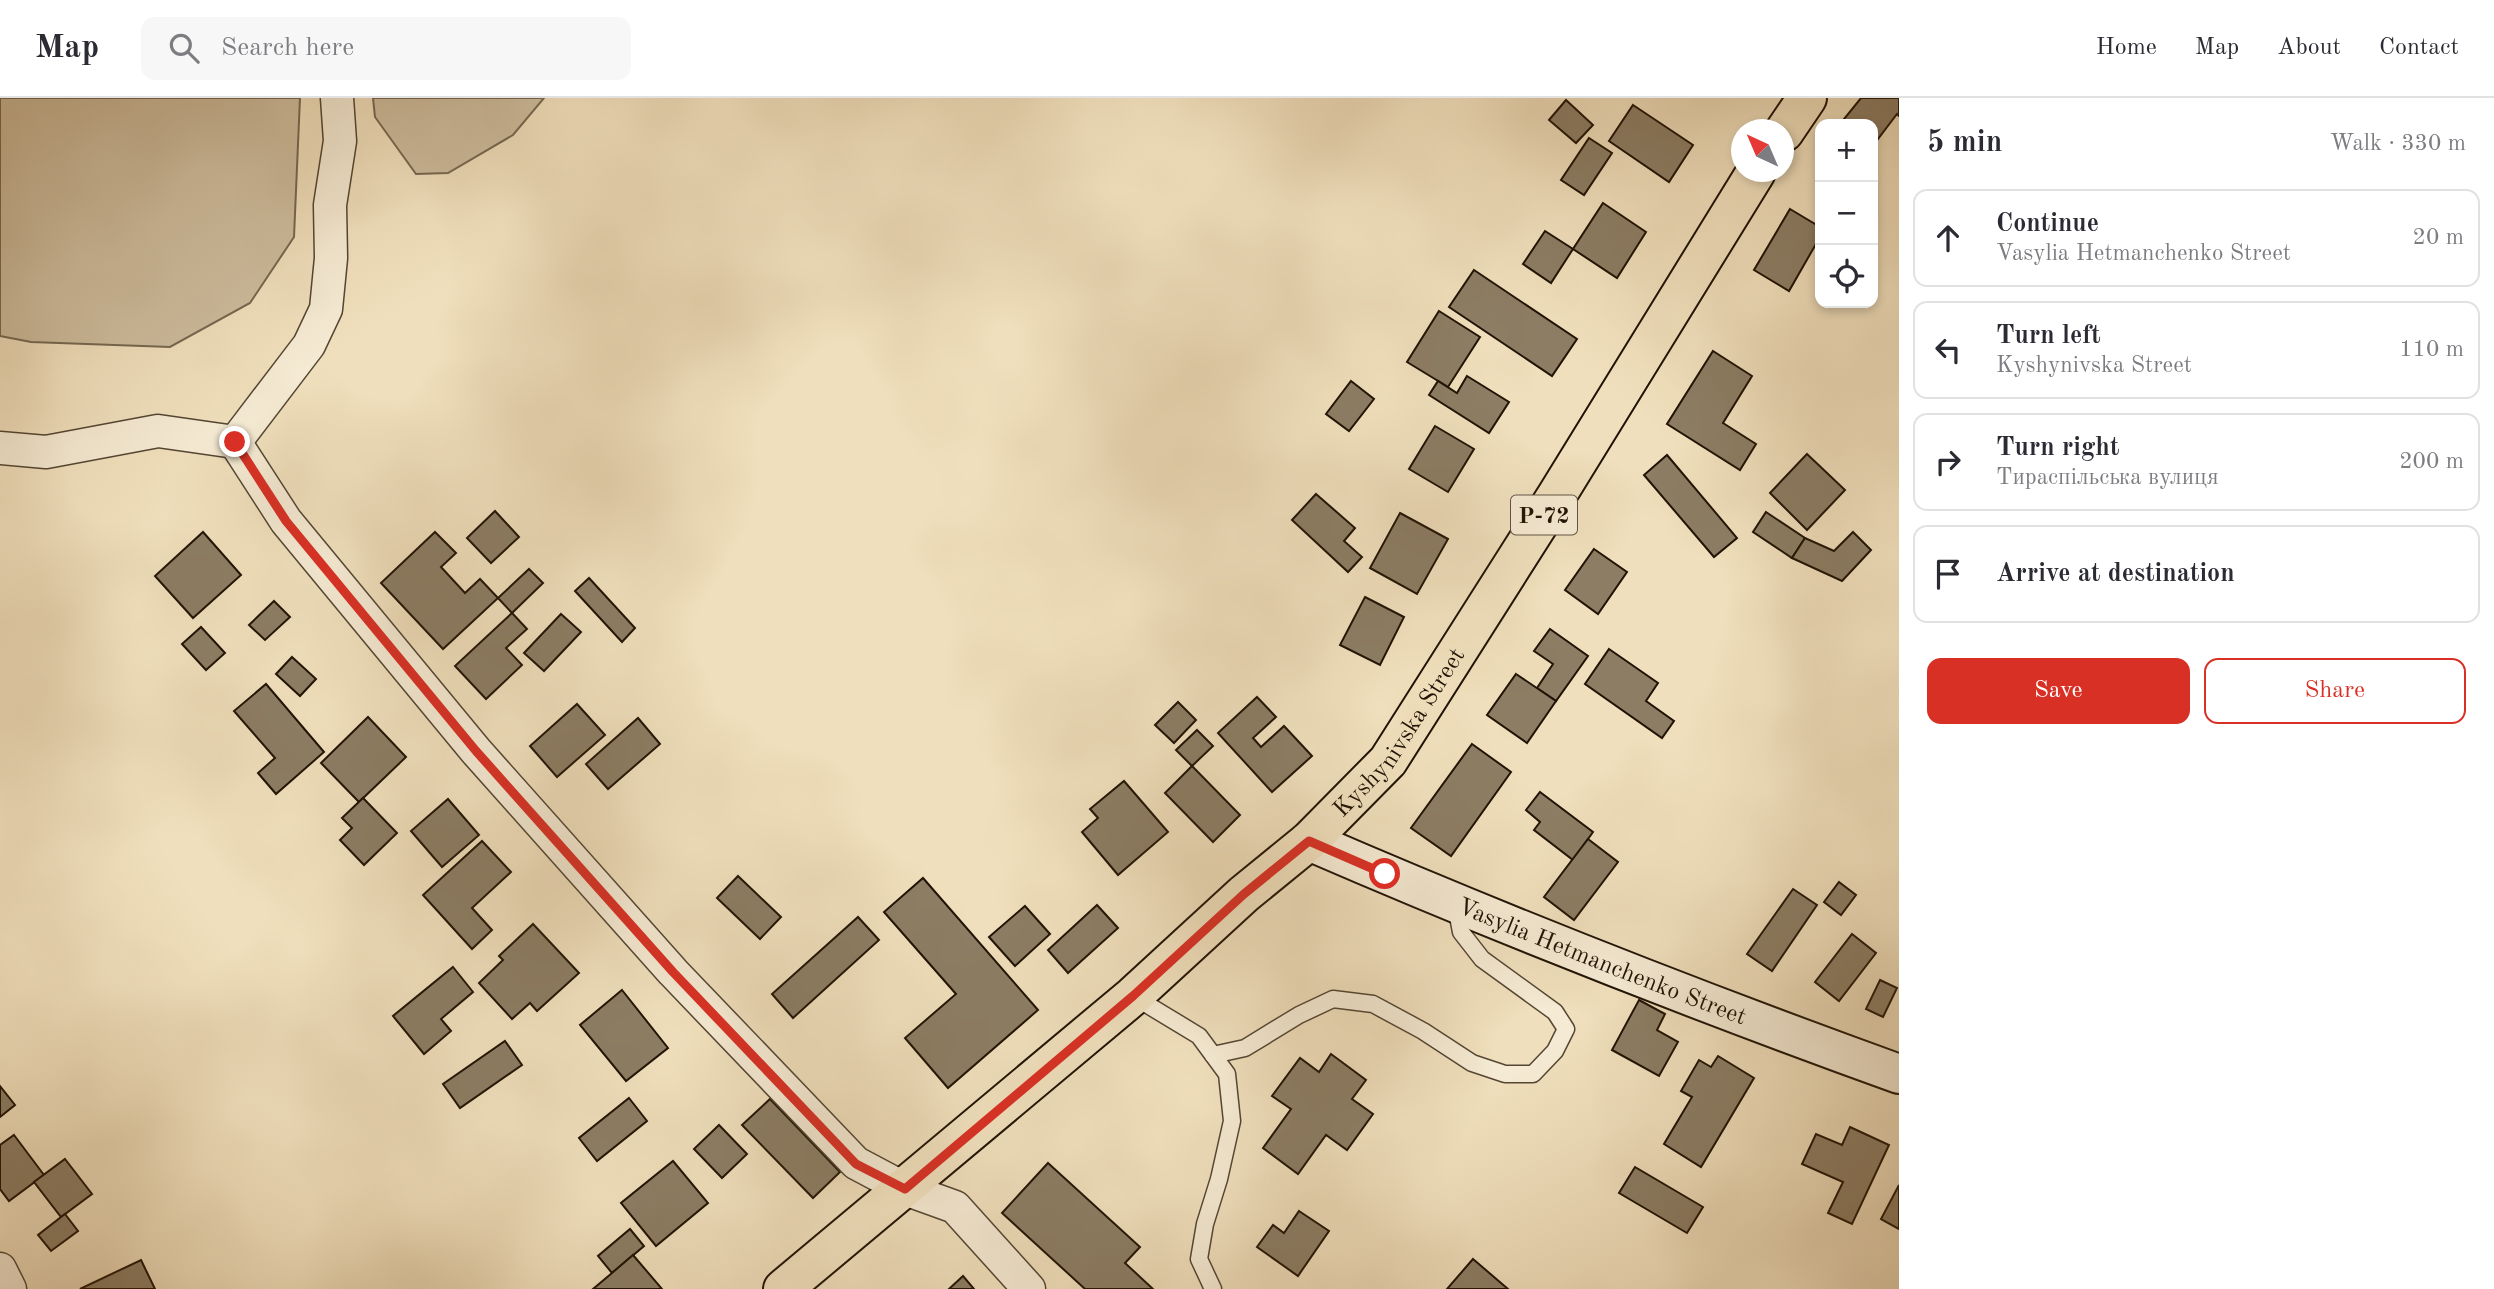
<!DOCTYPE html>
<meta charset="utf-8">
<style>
body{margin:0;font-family:"Old Standard TT",serif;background:#f7f7f7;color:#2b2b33}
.controls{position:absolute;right:21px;top:21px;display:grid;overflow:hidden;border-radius:14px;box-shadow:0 4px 10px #0003}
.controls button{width:63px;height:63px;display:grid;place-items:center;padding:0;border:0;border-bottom:2px solid #e1e1e2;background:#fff;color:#2b2b33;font:35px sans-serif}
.compass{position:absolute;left:1731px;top:21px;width:63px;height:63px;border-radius:50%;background:#fff;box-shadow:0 4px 10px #0003;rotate:316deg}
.stop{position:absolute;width:21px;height:21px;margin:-16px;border:5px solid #d93025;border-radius:50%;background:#fff}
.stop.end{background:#d93025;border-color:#fff;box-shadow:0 2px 7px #0008}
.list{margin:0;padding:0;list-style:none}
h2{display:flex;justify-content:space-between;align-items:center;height:91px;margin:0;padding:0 28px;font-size:30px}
h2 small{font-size:23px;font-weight:400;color:#7c7c81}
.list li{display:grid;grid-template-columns:46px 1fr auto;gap:21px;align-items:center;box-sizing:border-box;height:98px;margin:0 14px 14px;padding:0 14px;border:2px solid #e1e1e2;border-radius:14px}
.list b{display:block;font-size:26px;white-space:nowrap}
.list p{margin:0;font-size:23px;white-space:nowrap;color:#7c7c81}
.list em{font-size:23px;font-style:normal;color:#7c7c81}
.actions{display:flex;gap:14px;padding:21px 28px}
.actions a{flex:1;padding:16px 0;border:2px solid #d93025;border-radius:14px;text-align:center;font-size:24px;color:#d93025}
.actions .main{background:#d93025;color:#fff}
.icon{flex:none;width:38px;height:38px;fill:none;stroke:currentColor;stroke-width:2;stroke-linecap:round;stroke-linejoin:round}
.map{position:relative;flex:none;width:1899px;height:1191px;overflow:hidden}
header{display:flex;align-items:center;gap:42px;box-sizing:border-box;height:98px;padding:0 35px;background:#fff;border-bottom:2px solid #e1e1e2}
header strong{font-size:33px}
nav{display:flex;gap:38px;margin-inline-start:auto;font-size:24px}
.search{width:490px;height:63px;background:#f7f7f7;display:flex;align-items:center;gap:18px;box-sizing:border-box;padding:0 24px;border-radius:14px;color:#7c7c81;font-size:26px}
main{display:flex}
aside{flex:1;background:#fff}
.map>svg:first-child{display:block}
</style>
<header>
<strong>Map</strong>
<div class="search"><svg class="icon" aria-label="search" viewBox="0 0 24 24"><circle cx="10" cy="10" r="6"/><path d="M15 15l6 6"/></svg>Search here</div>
<nav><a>Home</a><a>Map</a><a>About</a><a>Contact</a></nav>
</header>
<main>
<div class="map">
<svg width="1899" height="1191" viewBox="0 0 1899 1191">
<rect width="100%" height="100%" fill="#f0dfbc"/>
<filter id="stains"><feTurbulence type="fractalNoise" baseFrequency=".00286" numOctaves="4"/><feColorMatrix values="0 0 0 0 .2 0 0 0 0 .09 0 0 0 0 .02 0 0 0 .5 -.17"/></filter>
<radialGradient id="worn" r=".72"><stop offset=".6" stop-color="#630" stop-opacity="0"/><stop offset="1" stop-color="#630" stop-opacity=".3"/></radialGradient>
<!-- green -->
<g fill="#cdbc9d" stroke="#766851" stroke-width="2">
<polygon points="0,0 300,0 294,139 250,205 170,249 31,244 0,238"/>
<polygon points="373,0 544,0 513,37 448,75 416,76 375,19"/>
</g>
<!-- building -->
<g fill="#8c7d64" stroke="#201305" stroke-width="2">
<polygon points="1861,0 1899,0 1899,18 1897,16 1875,45 1873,26 1851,26 1844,21"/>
<polygon points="1566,2 1593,27 1576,45 1549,22"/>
<polygon points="1633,7 1693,47 1669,84 1609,43"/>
<polygon points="1589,40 1612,55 1584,97 1561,82"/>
<polygon points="1603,105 1646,134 1617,180 1573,151"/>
<polygon points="1790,111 1820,129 1820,139 1789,193 1754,172"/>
<polygon points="1545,133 1573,151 1551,185 1523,166"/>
<polygon points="1474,172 1577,241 1552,278 1449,209"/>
<polygon points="1439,213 1480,239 1448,289 1407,264"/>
<polygon points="1713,253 1752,278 1723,325 1756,346 1740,372 1667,326"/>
<polygon points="1467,278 1509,304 1489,335 1429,297 1438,283 1457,295"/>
<polygon points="1351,283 1374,301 1349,333 1326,316"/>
<polygon points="1435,328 1474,351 1448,394 1409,371"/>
<polygon points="1807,356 1845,392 1807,432 1770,395"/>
<polygon points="1667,357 1737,440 1714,459 1644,377"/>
<polygon points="1316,396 1355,430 1344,443 1362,459 1348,474 1292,422"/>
<polygon points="495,413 519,439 491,465 467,440"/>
<polygon points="1766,414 1805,440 1792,460 1753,434"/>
<polygon points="1400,415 1448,441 1417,496 1370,470"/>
<polygon points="203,434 241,477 193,520 155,478"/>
<polygon points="435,434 456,455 441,469 465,495 480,481 498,500 443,551 381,485"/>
<polygon points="1853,434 1871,452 1842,483 1792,460 1805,440 1834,453"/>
<polygon points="1594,451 1627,474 1598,516 1565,492"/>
<polygon points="529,471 543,485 512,515 498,500"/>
<polygon points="589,480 635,530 622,544 575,493"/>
<polygon points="1365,499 1404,519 1380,567 1340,547"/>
<polygon points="274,503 290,519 265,542 249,527"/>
<polygon points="512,515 527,531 506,550 522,567 486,601 455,568"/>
<polygon points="561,516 581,534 544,573 524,555"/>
<polygon points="201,529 225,555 206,572 182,546"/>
<polygon points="1550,531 1588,558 1556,603 1537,590 1553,566 1534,553"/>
<polygon points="1609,551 1658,585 1646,603 1674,623 1662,640 1585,586"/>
<polygon points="292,559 316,581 300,598 276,576"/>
<polygon points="1516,576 1556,603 1527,645 1487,617"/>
<polygon points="266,586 324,654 276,696 258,675 275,660 234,613"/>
<polygon points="1257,599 1276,619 1253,640 1261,649 1284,628 1312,658 1272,694 1218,635"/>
<polygon points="1178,604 1196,622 1174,645 1155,627"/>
<polygon points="577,606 605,637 557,679 530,648"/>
<polygon points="368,619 406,659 359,704 321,665"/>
<polygon points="638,620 660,646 608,691 586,666"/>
<polygon points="1197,632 1213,648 1192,668 1176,652"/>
<polygon points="1472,646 1511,674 1451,758 1411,730"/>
<polygon points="1192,668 1240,717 1213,744 1165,695"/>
<polygon points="1124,683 1168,734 1118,777 1082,734 1098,720 1090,711"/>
<polygon points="1540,694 1593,734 1573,762 1534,732 1540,724 1526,712"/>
<polygon points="363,700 397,735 364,767 340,742 352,730 342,720"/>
<polygon points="448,701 479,737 442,769 411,733"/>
<polygon points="1588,741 1618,764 1574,822 1544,799"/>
<polygon points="482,743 511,774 472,810 492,832 472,851 423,797"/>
<polygon points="738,778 781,819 760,841 717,800"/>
<polygon points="923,780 1038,912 948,990 905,940 956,896 884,814"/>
<polygon points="1839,784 1856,797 1841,817 1824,804"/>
<polygon points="1793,791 1817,807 1772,873 1747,856"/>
<polygon points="1097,807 1118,830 1068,875 1048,852"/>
<polygon points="1025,808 1050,836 1015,868 989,839"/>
<polygon points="858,819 879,842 793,920 772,896"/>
<polygon points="533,826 579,875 537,913 530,905 512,921 479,885 503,862 499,858"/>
<polygon points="1852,836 1876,855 1839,903 1815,884"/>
<polygon points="453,869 473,894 441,921 451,933 424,956 393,918"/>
<polygon points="1880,882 1897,890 1883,919 1866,911"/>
<polygon points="622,892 668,950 626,983 580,927"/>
<polygon points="1639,902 1665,916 1657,932 1678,944 1659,978 1612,952"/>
<polygon points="505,943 522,967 460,1010 443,986"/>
<polygon points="1331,956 1366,982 1352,1001 1373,1016 1347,1052 1326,1037 1298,1076 1263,1050 1291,1011 1272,998 1300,960 1319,974"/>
<polygon points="1718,958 1754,980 1701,1069 1664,1046 1692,999 1681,993 1699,962 1711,969"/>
<polygon points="0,988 15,1007 0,1019"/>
<polygon points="629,1000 647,1023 597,1063 579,1040"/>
<polygon points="770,1001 840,1074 813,1100 742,1027"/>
<polygon points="719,1027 747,1056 722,1080 694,1051"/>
<polygon points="1850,1029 1889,1047 1852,1126 1828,1115 1843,1084 1802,1066 1816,1036 1842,1047"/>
<polygon points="14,1037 44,1077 9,1103 0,1091 0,1047"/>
<polygon points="65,1061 92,1096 61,1119 34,1084"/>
<polygon points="673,1063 708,1105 656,1148 621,1105"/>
<polygon points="1048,1065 1140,1149 1125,1165 1153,1191 1085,1191 1002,1115"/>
<polygon points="1635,1069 1703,1109 1687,1135 1619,1095"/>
<polygon points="1899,1087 1899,1131 1881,1121"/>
<polygon points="1299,1113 1329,1133 1298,1178 1257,1149 1273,1127 1284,1135"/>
<polygon points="65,1116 78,1133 51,1153 38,1137"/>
<polygon points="630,1131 644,1148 612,1175 598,1158"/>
<polygon points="633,1157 662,1191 593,1191 612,1175"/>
<polygon points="1473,1161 1508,1191 1447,1191"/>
<polygon points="141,1162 155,1191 80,1191"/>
<polygon points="963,1178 974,1191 949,1191"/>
</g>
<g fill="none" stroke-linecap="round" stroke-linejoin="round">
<!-- lane casing -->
<g stroke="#544633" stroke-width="19">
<g id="lane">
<polyline points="1133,898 1199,938 1227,976 1232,1023 1219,1081 1205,1126 1199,1161 1213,1191"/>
<polyline points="1213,957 1245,950 1299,917 1333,901 1373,906 1423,933 1472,965 1505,976 1533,976 1555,953 1566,931 1555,914 1482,861 1461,834 1456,808"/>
</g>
</g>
<!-- street casing -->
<g stroke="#544633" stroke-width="35">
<g id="street">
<polyline points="235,344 286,423 476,653 673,874 856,1065 905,1091 955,1109 1029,1191"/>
<polyline points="235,344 309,247 326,211 331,160 330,107 340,43 337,0"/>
<polyline points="0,350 46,354 158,333 235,344"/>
<polyline points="0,1171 10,1191"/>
</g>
</g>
<!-- secondary casing -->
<g stroke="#201305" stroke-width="42">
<g id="secondary">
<path id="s1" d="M1309,743C1503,827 1700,904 1899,976"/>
</g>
</g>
<!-- primary casing -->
<g stroke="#201305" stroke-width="42">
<g id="primary">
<polyline points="1784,34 1807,0"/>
<path id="s2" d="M783,1191L1133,898L1244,796L1309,743L1388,663L1557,397L1756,74"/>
</g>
</g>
<!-- lane -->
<use href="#lane" stroke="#f5ead3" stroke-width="16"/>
<!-- street -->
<use href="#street" stroke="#f5ead3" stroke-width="32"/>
<!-- secondary -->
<use href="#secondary" stroke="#f5ead3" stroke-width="38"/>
<!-- primary -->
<use href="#primary" stroke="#f0dfbc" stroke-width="38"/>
</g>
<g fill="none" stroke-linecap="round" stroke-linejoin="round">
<!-- route -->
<polyline stroke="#d93025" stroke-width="9" points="235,344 286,423 476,653 673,874 856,1066 905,1091 1133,898 1244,796 1309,743 1385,776"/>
</g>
<g text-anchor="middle" stroke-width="5" stroke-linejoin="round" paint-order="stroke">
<!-- shield labels -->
<rect fill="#f5ead3" stroke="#605443" stroke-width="2" x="1511" y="397.5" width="66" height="39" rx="5"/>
<g font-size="23" font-weight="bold" fill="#201305">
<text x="1544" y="425">Р-72</text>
</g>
<!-- street labels -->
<g font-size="24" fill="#201305" stroke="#f5ead3">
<text dy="8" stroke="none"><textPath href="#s2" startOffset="833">Kyshynivska Street</textPath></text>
<text dy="8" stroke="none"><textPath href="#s1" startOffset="317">Vasylia Hetmanchenko Street</textPath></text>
</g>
</g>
<rect width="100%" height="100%" filter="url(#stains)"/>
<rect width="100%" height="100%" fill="url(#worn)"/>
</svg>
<div class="controls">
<button>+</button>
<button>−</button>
<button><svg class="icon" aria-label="locate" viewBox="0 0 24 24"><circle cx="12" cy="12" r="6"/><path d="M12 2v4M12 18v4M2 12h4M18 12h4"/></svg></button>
</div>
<svg class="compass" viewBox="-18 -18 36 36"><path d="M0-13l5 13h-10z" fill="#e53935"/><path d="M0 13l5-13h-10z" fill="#7c7c81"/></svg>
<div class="stop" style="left:1385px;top:776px"></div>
<div class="stop end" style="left:235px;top:344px"></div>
</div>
<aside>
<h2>5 min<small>Walk · 330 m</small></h2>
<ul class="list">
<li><svg class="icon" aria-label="ahead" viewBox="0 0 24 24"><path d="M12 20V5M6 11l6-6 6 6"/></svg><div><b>Continue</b><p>Vasylia Hetmanchenko Street</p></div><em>20 m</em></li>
<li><svg class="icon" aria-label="left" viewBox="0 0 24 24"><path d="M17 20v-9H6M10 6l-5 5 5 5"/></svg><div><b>Turn left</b><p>Kyshynivska Street</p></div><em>110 m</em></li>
<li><svg class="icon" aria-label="right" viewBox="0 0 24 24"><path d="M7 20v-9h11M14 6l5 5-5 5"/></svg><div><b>Turn right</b><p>Тираспільська вулиця</p></div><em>200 m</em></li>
<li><svg class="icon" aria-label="arrive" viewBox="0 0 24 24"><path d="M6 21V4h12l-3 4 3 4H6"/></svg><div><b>Arrive at destination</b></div></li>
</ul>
<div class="actions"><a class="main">Save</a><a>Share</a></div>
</aside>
</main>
